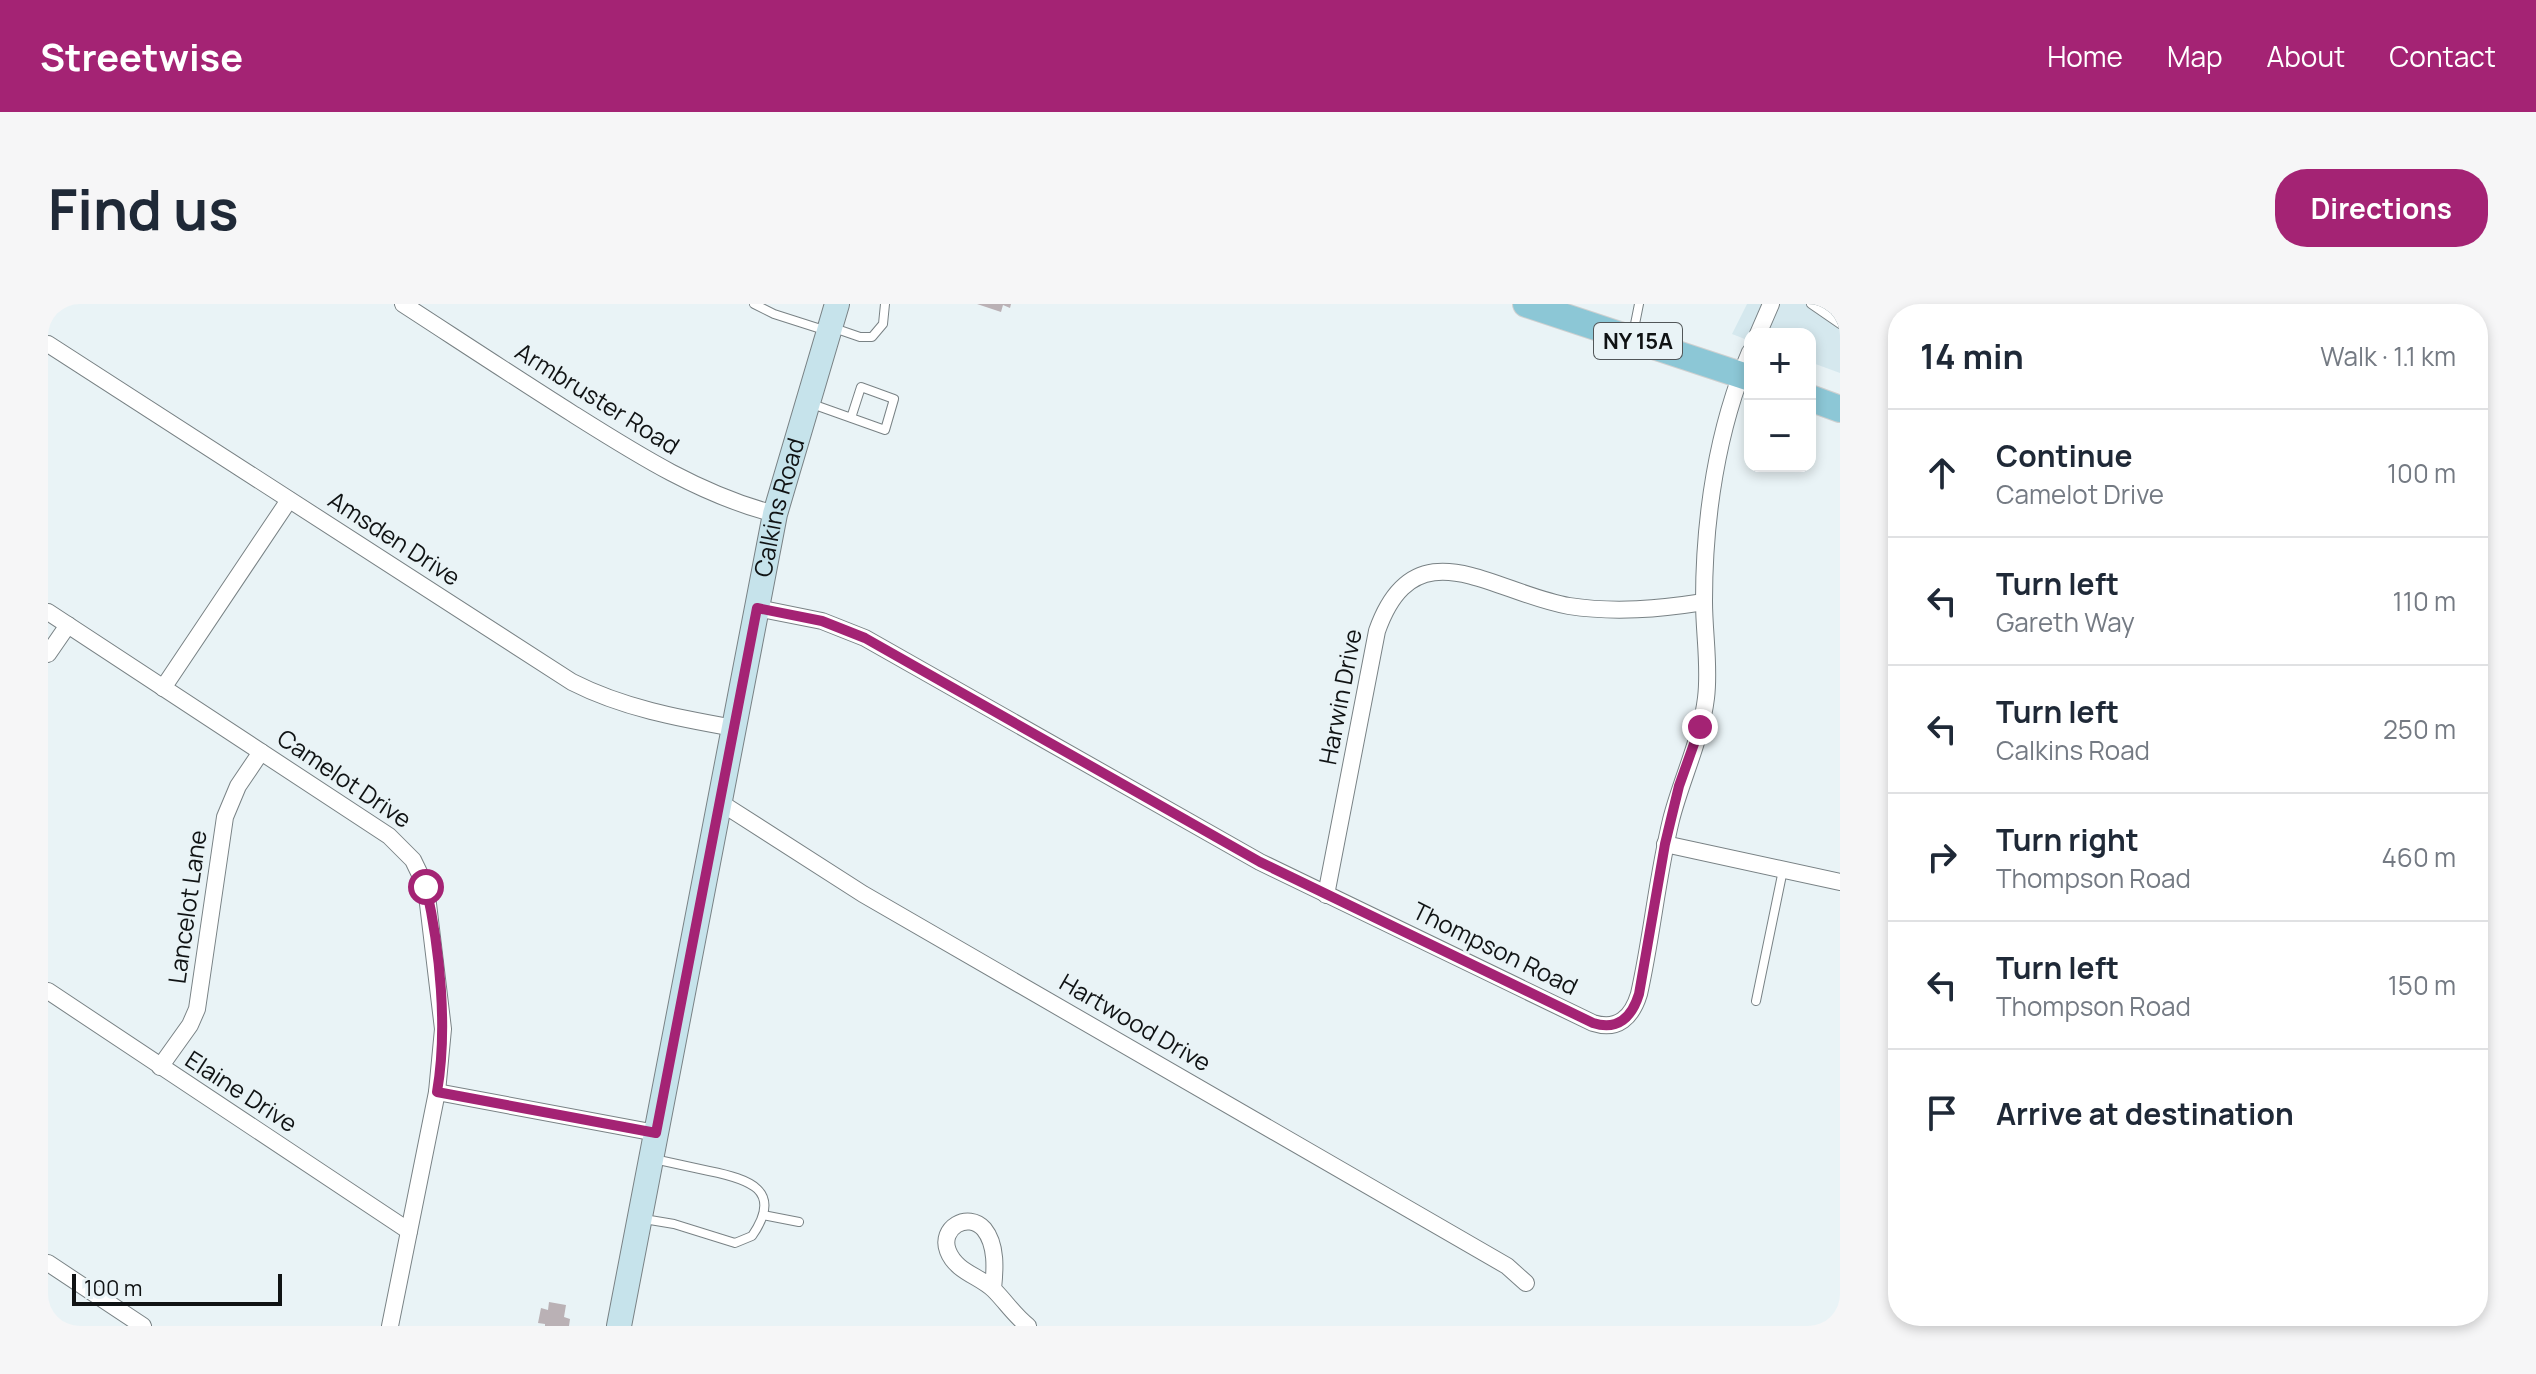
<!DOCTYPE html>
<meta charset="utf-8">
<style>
body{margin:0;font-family:Manrope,sans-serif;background:#f6f6f7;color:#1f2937}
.controls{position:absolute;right:24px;top:24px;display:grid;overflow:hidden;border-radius:16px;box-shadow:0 4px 12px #0003}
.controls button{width:72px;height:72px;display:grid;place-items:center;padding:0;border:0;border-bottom:2px solid #e0e1e3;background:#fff;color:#1f2937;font:40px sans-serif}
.scale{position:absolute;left:24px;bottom:20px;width:210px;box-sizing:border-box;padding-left:8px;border:4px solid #101314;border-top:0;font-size:22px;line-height:28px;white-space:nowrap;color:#101314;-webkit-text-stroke:6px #e9f3f6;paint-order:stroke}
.stop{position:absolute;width:24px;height:24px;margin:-18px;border:6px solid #a42374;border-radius:50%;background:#fff}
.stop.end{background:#a42374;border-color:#fff;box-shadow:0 2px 8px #0008}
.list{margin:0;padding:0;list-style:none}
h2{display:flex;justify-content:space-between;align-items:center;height:104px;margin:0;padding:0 32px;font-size:34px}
h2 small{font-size:26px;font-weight:400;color:#747a83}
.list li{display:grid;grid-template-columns:52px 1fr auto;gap:24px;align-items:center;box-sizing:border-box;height:128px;padding:0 32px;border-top:2px solid #e0e1e3}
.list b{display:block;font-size:30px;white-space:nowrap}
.list p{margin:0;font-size:26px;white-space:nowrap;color:#747a83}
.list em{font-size:26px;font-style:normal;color:#747a83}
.icon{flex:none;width:44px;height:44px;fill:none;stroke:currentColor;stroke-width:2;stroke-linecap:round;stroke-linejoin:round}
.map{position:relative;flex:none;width:1792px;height:1022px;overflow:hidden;border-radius:32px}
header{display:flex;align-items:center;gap:48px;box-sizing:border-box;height:112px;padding:0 40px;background:#a42374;color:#fff}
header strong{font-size:38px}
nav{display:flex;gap:44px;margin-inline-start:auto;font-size:28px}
.intro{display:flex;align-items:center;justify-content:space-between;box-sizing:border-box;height:192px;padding:0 48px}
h1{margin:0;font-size:56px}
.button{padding:20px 36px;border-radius:32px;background:#a42374;color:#fff;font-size:28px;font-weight:700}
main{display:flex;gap:48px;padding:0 48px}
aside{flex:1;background:#fff;border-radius:32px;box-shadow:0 4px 12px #0003}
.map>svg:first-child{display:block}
</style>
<header>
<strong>Streetwise</strong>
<nav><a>Home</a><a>Map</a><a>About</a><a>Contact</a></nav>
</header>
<div class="intro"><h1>Find us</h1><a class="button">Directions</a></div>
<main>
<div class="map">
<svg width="1792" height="1022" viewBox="0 0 1792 1022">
<rect width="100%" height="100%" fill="#e9f3f6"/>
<!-- built -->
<polygon fill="#d5e8ee" points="1699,0 1792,0 1792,69 1762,58 1762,30 1702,30 1702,37 1684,30"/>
<!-- building -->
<g fill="#bab1b5">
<polygon points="929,0 963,0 962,4 955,1 953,8"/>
<polygon points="501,998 518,1001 516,1013 522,1015 521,1022 497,1022 497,1020 490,1019 493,1004 500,1006"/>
</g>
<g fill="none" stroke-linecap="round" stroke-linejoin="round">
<!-- lane casing -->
<g stroke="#798285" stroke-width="10">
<g id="lane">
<polyline points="706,0 726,10 776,26"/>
<polyline points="1763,0 1792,20"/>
<polyline points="783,23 812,33 824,33 835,20 837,0"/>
<polyline points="1585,30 1591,0"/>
<polyline points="764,100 837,126 846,95 813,83 803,114"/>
<polyline points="1708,697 1735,566"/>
<polyline points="715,911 751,918"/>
<path d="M596,915L626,920L687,939L704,932C736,886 701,875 661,867C643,863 624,859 606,855"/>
</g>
</g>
<!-- street casing -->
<g stroke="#798285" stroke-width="18">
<g id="street">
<path d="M355,0C412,37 468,74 525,110C590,151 653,191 727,210"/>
<polyline points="1710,30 1723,0"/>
<path d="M0,40L524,378C575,404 630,414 686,424"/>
<path d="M709,304L774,317L817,334L1212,558L1545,719C1570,727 1584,713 1591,690C1604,632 1609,574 1623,516C1633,476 1653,436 1658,394C1662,362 1656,330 1656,297C1656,214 1669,125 1702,48"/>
<polyline points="0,308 341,532 365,556 378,583 395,725 389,788 342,1022"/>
<polyline points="0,350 20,321"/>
<polyline points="115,384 241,196"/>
<polyline points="673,499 815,590 1459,962 1478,979"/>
<polyline points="1617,540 1792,578"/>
<path d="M1278,591L1329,327C1367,219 1445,289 1521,302C1567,309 1611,305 1656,298"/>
<polyline points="0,687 361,927"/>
<polyline points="112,763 142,721 149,705 177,513 190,482 213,448"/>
<polyline points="389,788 608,829"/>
<polyline points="0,959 95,1022"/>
<path d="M945,985C947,966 949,941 936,925C920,907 891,924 900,947C908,968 932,972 946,986C958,998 966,1011 980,1022"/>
</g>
</g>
<!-- secondary casing -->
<g stroke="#798285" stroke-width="26">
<g id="secondary">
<path id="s1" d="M571,1022L727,210L789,0"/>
</g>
</g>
<!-- primary casing -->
<g stroke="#cfd0d0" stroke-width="28">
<g id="primary">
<polyline points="1478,0 1702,74"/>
<polyline points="1762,94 1792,105"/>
</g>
</g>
<!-- lane -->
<use href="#lane" stroke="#fff" stroke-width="8"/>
<!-- street -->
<use href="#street" stroke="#fff" stroke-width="16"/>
<!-- secondary -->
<use href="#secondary" stroke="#c6e3eb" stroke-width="24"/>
<!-- primary -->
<use href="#primary" stroke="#8cc7d6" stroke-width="26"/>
</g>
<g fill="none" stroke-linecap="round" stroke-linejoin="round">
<!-- route -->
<path stroke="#a42374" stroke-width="10" d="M378,583C392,645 400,725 389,788L608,829L709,304L774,317L817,334L1212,558L1545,719C1570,727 1584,713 1591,690L1617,540L1631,482L1652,423"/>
</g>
<g text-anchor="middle" stroke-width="6" stroke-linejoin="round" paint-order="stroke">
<!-- shield labels -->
<rect fill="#e9f3f6" stroke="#515658" stroke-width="2" x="1546" y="19" width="88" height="36" rx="6"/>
<g font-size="22" font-weight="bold" fill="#101314">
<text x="1590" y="45">NY 15A</text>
</g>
<!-- street labels -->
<g font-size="24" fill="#101314" stroke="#e9f3f6">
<text transform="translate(549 95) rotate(32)" y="8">Armbruster Road</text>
<text dy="8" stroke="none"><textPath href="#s1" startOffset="834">Calkins Road</textPath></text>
<text transform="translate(346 235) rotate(33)" y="8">Amsden Drive</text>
<text transform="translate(1293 393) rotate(-79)" y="8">Harwin Drive</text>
<text transform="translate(296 475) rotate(34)" y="8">Camelot Drive</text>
<text transform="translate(140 603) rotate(-82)" y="8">Lancelot Lane</text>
<text transform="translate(1447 645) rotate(26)" y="8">Thompson Road</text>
<text transform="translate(1087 719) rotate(30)" y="8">Hartwood Drive</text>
<text transform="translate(193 788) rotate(33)" y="8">Elaine Drive</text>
</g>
</g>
</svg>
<div class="controls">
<button>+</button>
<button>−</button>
</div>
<div class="scale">100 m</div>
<div class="stop" style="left:378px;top:583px"></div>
<div class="stop end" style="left:1652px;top:423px"></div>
</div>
<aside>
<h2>14 min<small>Walk · 1.1 km</small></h2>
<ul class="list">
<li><svg class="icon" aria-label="ahead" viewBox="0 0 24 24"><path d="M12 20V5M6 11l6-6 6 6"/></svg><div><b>Continue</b><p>Camelot Drive</p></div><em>100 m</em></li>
<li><svg class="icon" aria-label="left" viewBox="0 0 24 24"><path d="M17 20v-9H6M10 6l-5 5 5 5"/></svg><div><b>Turn left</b><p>Gareth Way</p></div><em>110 m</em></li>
<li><svg class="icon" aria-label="left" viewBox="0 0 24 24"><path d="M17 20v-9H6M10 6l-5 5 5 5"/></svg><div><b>Turn left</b><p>Calkins Road</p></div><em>250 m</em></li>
<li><svg class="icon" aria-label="right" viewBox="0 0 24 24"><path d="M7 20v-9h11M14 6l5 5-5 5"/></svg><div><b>Turn right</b><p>Thompson Road</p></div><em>460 m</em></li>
<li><svg class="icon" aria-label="left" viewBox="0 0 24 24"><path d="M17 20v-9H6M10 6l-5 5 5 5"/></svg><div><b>Turn left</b><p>Thompson Road</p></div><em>150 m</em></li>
<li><svg class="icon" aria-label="arrive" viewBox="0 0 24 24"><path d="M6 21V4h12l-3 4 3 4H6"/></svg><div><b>Arrive at destination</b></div></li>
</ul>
</aside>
</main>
